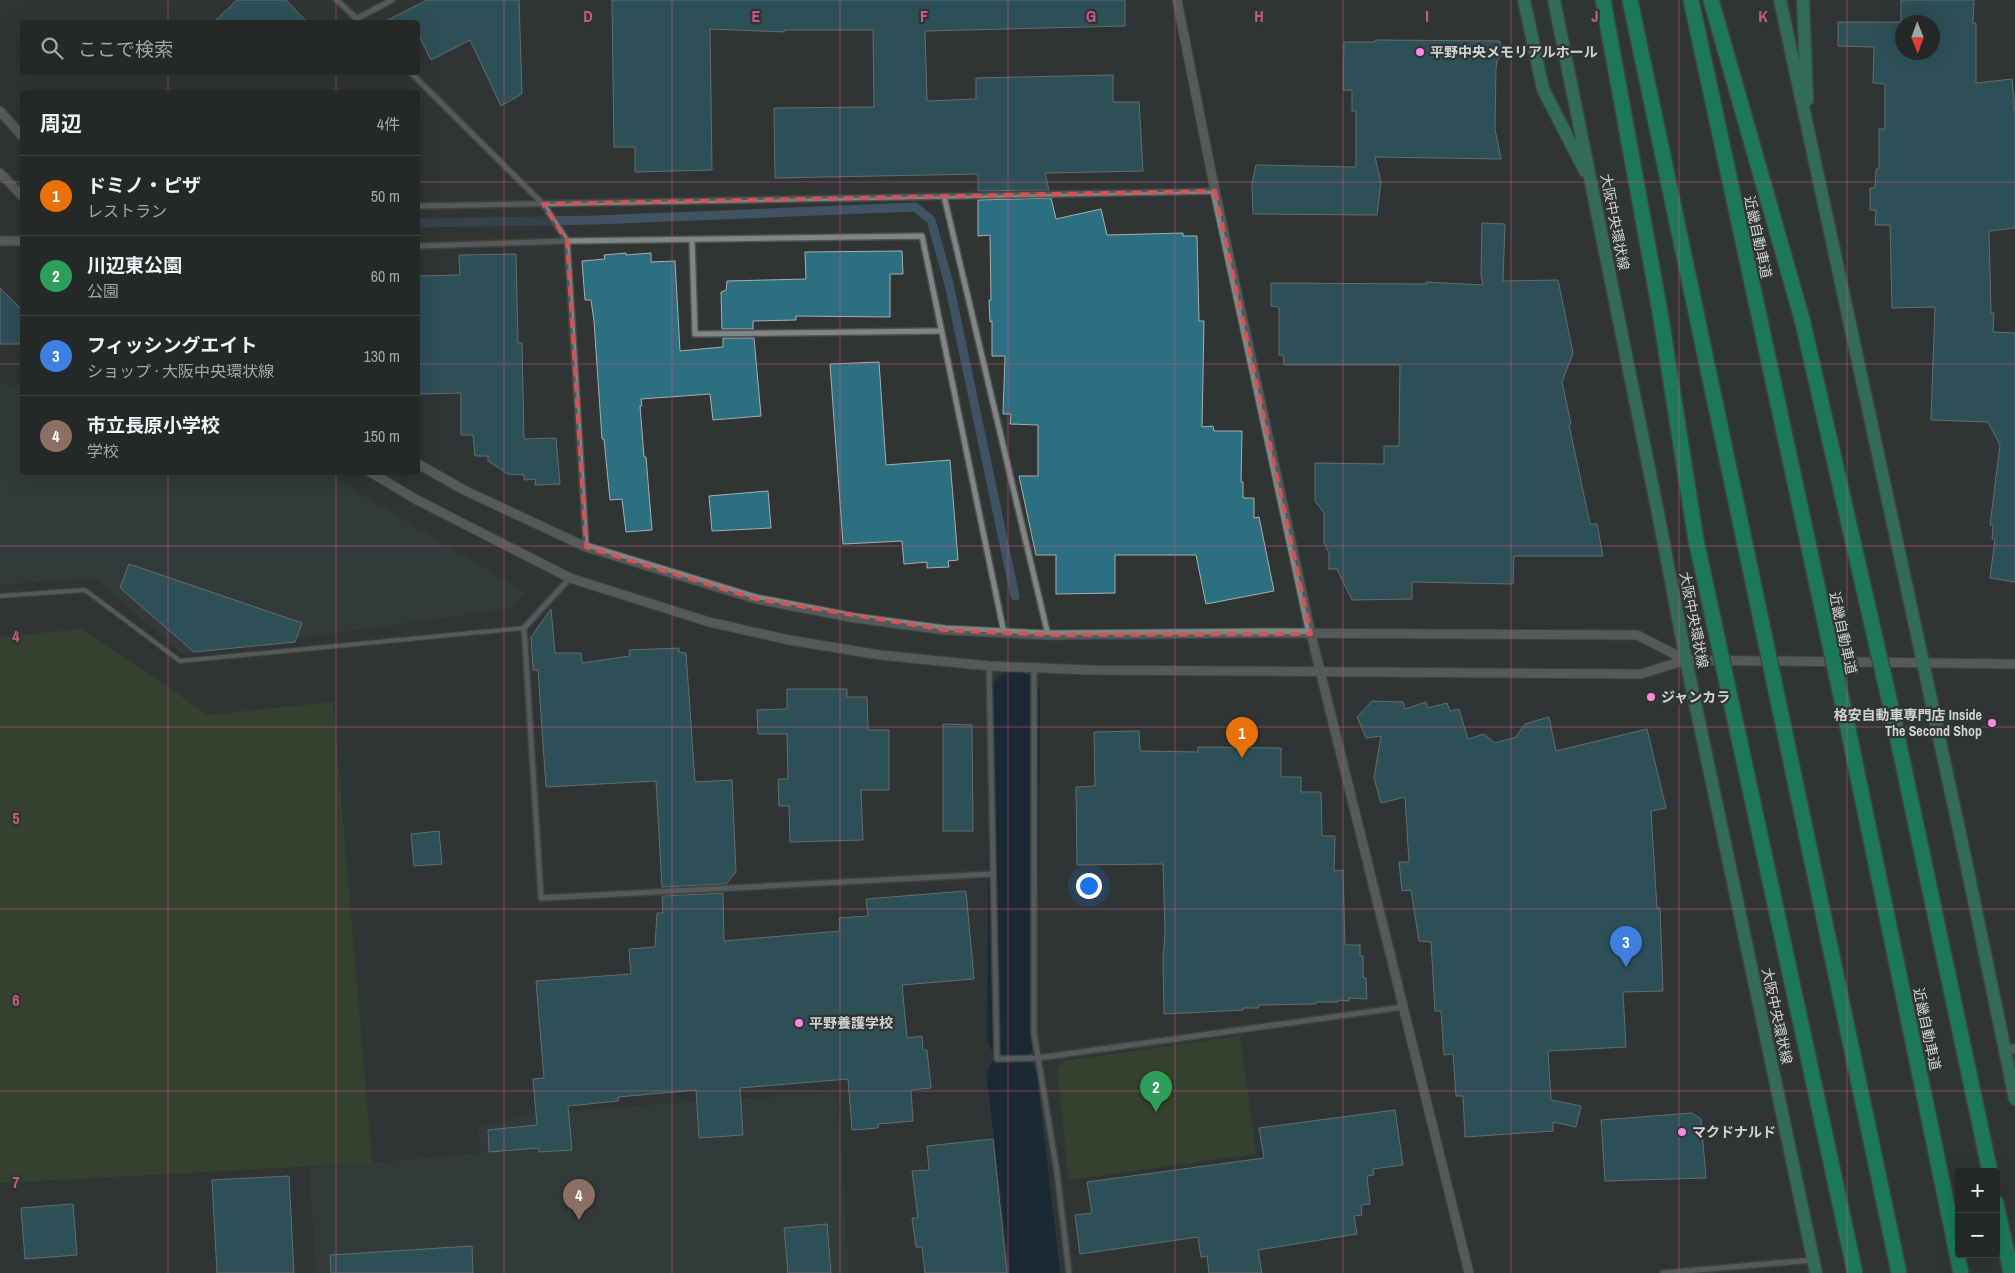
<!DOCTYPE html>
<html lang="ja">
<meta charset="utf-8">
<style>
body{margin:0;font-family:"Archivo Narrow","Noto Sans JP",sans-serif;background:#303433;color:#f1f3f6}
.controls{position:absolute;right:15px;bottom:15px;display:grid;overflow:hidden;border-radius:5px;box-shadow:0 5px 20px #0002}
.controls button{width:45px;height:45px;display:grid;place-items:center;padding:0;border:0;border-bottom:1px solid #414444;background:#242827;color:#f1f3f6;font:25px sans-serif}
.compass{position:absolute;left:1895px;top:15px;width:45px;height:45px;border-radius:50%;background:#242827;box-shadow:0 5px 20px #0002;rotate:179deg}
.you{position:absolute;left:1088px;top:885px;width:18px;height:18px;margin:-12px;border:4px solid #fff;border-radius:50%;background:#1a73e8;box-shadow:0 0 0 8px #1a73e833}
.badge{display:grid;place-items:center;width:32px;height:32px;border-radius:50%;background:#db2777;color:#fff;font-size:16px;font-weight:700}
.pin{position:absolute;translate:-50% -41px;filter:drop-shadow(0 1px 2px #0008)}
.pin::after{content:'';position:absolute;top:26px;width:18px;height:15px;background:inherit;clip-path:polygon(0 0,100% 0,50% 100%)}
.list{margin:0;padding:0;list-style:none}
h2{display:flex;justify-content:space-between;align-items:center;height:65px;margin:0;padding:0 20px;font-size:21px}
h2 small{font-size:16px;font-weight:400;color:#a3a6a7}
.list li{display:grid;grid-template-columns:32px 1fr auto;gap:15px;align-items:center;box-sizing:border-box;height:80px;padding:0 20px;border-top:1px solid #414444}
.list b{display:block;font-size:19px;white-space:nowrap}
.list p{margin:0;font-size:16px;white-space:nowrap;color:#a3a6a7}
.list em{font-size:16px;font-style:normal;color:#a3a6a7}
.icon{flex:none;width:28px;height:28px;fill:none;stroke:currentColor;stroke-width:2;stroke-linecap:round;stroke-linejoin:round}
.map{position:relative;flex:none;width:2015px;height:1273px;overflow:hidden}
.search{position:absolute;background:#242827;box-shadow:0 5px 20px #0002;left:20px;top:20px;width:400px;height:55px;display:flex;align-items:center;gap:12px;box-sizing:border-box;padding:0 18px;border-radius:5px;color:#a3a6a7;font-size:19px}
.panel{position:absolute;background:#242827;box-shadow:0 5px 20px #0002;left:20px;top:90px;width:400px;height:385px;border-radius:5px}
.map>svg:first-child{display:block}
</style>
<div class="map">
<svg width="2015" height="1273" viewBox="0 0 2015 1273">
<rect width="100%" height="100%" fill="#303534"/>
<!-- built -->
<g fill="#364241">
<polygon points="0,384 22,386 22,472 326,473 525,592 510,609 183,654 94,578 0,585"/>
<polygon points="837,1092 849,1273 316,1273 309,1168 481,1153 478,1127 532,1113"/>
</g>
<!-- green -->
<g fill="#3c5028">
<polygon points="82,629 208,715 333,702 372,1163 0,1183 0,637"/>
<polygon points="1240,1036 1256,1154 1069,1180 1057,1069 1063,1061"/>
</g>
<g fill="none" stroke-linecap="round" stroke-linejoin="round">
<!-- stream -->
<polyline stroke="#3f5364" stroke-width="9" points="418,223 595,220 915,207 931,220 949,284 1015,596"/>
<!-- river -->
<g stroke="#011c34" stroke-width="50">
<polyline points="1012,1036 1015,696"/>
<polyline points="1012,1077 1035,1273"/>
</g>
</g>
<!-- building -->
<g fill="#2b6f81" stroke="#a9aeb0" fill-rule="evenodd">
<polygon points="237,0 286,0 307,22 214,22"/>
<polygon points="427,0 519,0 522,94 501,106 470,40 431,60 418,33 418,22 384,22"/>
<polygon points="612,0 1125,0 1125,26 925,31 927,101 976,99 976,78 1113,75 1113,102 1139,102 1143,171 1045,173 1049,190 978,191 978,174 775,178 774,108 874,107 873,30 784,30 784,32 710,29 712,170 635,172 635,147 614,147"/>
<path d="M1901,0H1974L1973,23H1976V83L2012,79L2015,113V228L1989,231L1991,313H1994L1993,332L2015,333V582L1990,578L1995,539H1992L1993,525H1990L2000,445L1988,422L1931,420L1935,307L1892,308L1890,225H1875L1876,210H1870V188H1875L1876,169H1879V129H1885V84L1873,83L1874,47L1838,46V22H1901ZM1902,22H1932V52H1902Z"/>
<polygon points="1375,40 1500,41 1501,56 1497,61 1496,68 1495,129 1501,159 1375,157 1381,182 1377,215 1253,214 1252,183 1256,165 1356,167 1356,111 1352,111 1352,90 1343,90 1344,42 1375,42"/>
<polygon points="1051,198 1056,219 1101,209 1107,235 1183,233 1183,236 1197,236 1199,321 1204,321 1202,427 1213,426 1214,431 1242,431 1241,482 1243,482 1243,498 1254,498 1254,518 1259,517 1274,591 1206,604 1196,555 1115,555 1115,593 1056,594 1056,555 1036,555 1019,476 1038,476 1038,425 1010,424 1011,414 1003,414 1005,356 992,356 992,321 990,322 989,300 991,300 990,235 978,236 978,200"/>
<polygon points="1482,223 1505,224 1503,281 1558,280 1573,353 1562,382 1571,424 1569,425 1590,524 1597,524 1603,556 1514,556 1513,584 1412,582 1412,599 1352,600 1337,569 1329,569 1329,553 1324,543 1324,513 1315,501 1315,463 1384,464 1384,446 1399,446 1400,365 1284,365 1283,355 1279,355 1279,307 1271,306 1271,283 1426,284 1426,282 1483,285 1481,276"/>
<polygon points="902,251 903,274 890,274 890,317 796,316 796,320 753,321 753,329 722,329 721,292 726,290 727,281 806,279 805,252"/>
<polygon points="626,253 626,255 651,253 651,262 675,261 680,351 723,347 723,338 754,338 761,416 713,420 710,394 641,399 642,406 640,406 644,457 646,457 652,530 626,532 622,499 610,500 604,439 602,439 594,321 591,300 585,300 582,261 605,259 604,255"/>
<polygon points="516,254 518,343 522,343 524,439 556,438 560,484 535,485 536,479 524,480 524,475 508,474 488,461 488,456 475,456 473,435 461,435 461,393 418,394 418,276 460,275 459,255"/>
<polygon points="0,288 22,310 22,344 0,344"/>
<polygon points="879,362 886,465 950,460 958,560 948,561 949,567 927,568 927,562 904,564 902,541 843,544 830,364"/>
<polygon points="768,491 771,528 712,531 709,496"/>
<polygon points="129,564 302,623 295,642 194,652 120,588"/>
<polygon points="551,609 555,653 581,653 582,663 630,656 629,650 679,648 679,652 686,653 695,782 732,780 736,872 726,884 662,887 656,781 546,787 538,670 533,670 531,637"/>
<polygon points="787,689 847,689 847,697 867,697 868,730 889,730 889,790 861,790 863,840 790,842 789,806 779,806 778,779 788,779 787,734 758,734 757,710 787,709"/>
<polygon points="1372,701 1403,702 1405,709 1426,702 1428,708 1447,703 1450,711 1459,709 1468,739 1484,734 1495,743 1516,737 1525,724 1549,717 1556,751 1647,729 1666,808 1651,811 1657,908 1660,908 1663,991 1623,992 1626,1047 1548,1051 1551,1100 1581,1106 1576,1127 1553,1122 1553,1131 1465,1137 1463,1096 1456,1096 1453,1054 1444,1055 1441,1011 1435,1011 1431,942 1419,941 1411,890 1402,891 1399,862 1409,862 1405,797 1381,803 1374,778 1381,736 1366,738 1357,717"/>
<polygon points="943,724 972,725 973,831 943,831"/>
<polygon points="1139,731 1140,751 1198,752 1198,747 1281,748 1281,777 1301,777 1301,792 1321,792 1322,836 1335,836 1334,871 1343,870 1345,945 1360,945 1360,956 1363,956 1363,977 1366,978 1367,999 1349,998 1349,1001 1338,1000 1338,1002 1316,1002 1316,1004 1259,1005 1258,1008 1243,1008 1243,1010 1164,1014 1163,959 1165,931 1163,864 1077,865 1076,787 1095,786 1094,732"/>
<polygon points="439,831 442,864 414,866 411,834"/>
<polygon points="966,891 974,979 902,985 907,1038 922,1036 923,1050 927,1050 931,1088 911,1090 913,1121 878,1124 878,1128 852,1130 848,1079 740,1088 743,1135 699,1138 696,1090 618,1097 618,1101 568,1106 572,1150 539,1152 539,1148 489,1152 488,1130 537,1125 533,1079 544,1078 536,981 631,974 629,949 655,947 657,913 663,913 662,896 723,893 724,941 840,931 839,918 868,916 866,899"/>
<polygon points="1395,1110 1403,1165 1373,1169 1374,1175 1367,1176 1370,1204 1361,1205 1362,1215 1354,1216 1357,1234 1258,1250 1262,1273 1209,1273 1207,1256 1201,1257 1198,1237 1080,1254 1075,1215 1092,1213 1087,1182 1264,1158 1259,1128"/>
<polygon points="1692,1113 1701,1119 1706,1178 1605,1181 1601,1120"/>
<polygon points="993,1139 1007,1273 925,1273 922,1247 916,1247 912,1218 918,1218 912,1171 929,1170 927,1146"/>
<polygon points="289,1176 294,1273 217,1273 212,1180"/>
<polygon points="73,1204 77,1255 25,1259 21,1208"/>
<polygon points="827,1224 831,1273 788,1273 784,1228"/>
<polygon points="472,1246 473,1273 331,1273 330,1255"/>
</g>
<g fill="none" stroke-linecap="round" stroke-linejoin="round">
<!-- service casing -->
<g stroke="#4f5353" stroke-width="6">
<polyline id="service" points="0,596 85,590 180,661 524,628"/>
</g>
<!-- minor casing -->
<g stroke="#4f5353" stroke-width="8">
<g id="minor">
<polyline points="337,0 360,22"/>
<polyline points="356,19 392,0"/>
<polyline points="410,72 543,204 567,241 586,547"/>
<polyline points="944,196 1048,635"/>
<polyline points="418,206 1215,191"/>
<polyline points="692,240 695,334 941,331"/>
<polyline points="418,246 567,241 922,236 1004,633"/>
<polyline points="570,578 524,628 541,898 993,874"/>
<polyline points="989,666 997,1059 1038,1058 1404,1007"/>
<polyline points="1034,668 1034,1033 1057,1172 1069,1273"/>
<polyline points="1663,1273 1812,1260"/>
</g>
</g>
<!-- tertiary casing -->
<g stroke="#4f5353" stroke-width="11">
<g id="tertiary">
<polyline points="1177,0 1215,191 1311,634 1469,1273"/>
<polyline points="0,111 22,136"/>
<polyline points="0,173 22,196"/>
<polyline points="0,241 22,241"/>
<polyline points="418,464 464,490 586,547 756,599 855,618 945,630 1048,635 1266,633 1637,635 1686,660"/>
<polyline points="370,472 417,500 570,578 709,622 789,640 880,655 989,666 1091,670 1641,674 1686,660 2015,664"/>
<polyline points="2004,1048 2015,1049"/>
</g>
</g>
<!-- primary casing -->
<g stroke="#4f5353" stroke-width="15">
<g id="primary">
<polyline points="1524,0 1543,89 1585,171"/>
<polyline points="1554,0 1658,513 1686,660 1816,1273"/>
<polyline points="1780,0 1966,862 2015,1099"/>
<polyline points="1803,0 1807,100"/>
</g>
</g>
<!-- motorway casing -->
<g stroke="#4f5353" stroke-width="18">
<g id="motorway">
<polyline points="1603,0 1660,312"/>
<polyline points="1711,0 1802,319"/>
<polyline points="1996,1203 2011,1273"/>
</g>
</g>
<!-- service -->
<use href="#service" stroke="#808585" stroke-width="4"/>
<!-- minor -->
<use href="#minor" stroke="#808585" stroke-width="5"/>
<!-- tertiary -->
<use href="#tertiary" stroke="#808585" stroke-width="9"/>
<!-- primary -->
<use href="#primary" stroke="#36ae86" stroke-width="12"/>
<!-- motorway -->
<use href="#motorway" stroke="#05ca86" stroke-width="15"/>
<!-- motorway-bridge casing -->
<g stroke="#4f5353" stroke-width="18" stroke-linecap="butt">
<g id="motorway-bridge">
<polyline points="1630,0 1899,1273"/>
<polyline points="1691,0 1847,724 1961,1273"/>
<polyline points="1660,312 1696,540 1855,1273"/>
<polyline points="1802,319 1892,712 1990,1172"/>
</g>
</g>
<!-- motorway-bridge -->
<use href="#motorway-bridge" stroke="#05ca86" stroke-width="15"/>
</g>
<!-- marked area -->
<path d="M0 0H2015V1273H0ZM1215,191L1311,634L1048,635L945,630L756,599L586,547L567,241L543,204Z" fill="#303534" fill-opacity=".55" fill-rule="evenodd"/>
<path fill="none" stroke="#d45353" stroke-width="4" stroke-dasharray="10 6" stroke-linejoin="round" d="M1215,191L1311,634L1048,635L945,630L756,599L586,547L567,241L543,204Z"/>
<!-- grid -->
<path fill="none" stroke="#c75985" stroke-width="1" stroke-opacity="0.55" d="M168,0V22M336,0V22M504,0V1273M672,0V1273M840,0V1273M1008,0V1273M1175,0V1273M1343,0V1273M1511,0V1273M1679,0V1273M1847,0V1273M168,72V92M336,72V92M0,182H22M418,182H2015M0,364H22M418,364H2015M168,472V1273M336,472V1273M0,546H2015M0,727H2015M0,909H2015M0,1091H2015"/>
<!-- markers -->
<g fill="#fd86e3" stroke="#303534" stroke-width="2">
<circle cx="1420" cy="52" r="5"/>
<circle cx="1651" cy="697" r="5"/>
<circle cx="1992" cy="723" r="5"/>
<circle cx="799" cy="1023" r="5"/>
<circle cx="1682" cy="1132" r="5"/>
</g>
<g text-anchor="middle" stroke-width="4.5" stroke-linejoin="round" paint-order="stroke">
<!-- poi labels -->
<g font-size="14" font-weight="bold" fill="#d0d3d3" stroke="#303534" text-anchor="start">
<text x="1430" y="57">平野中央メモリアルホール</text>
<text x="1661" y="702">ジャンカラ</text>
<text x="1982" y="720" text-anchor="end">格安自動車専門店 Inside<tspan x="1982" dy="16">The Second Shop</tspan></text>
<text x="809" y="1028">平野養護学校</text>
<text x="1692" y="1137">マクドナルド</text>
</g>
<!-- street labels -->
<g font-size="14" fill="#d0d3d3" stroke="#303534">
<text transform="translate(1615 222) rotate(79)" y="5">大阪中央環状線</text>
<text transform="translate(1758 237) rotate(78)" y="5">近畿自動車道</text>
<text transform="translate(1694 620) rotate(79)" y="5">大阪中央環状線</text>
<text transform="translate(1843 633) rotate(78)" y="5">近畿自動車道</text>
<text transform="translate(1777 1016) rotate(78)" y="5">大阪中央環状線</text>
<text transform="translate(1927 1029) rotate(78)" y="5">近畿自動車道</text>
</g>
</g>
<g font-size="16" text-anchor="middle" font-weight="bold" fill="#c75985" stroke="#303534" stroke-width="4.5" stroke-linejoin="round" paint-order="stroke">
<text x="588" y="22">D</text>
<text x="756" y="22">E</text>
<text x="924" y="22">F</text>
<text x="1091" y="22">G</text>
<text x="1259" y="22">H</text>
<text x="1427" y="22">I</text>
<text x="1595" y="22">J</text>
<text x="1763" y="22">K</text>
<text x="16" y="642">4</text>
<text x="16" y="824">5</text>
<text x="16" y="1006">6</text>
<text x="16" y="1188">7</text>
</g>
</svg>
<div class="controls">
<button>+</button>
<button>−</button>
</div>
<svg class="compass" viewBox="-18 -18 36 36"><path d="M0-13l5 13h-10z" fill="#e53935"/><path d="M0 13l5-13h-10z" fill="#a3a6a7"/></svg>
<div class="you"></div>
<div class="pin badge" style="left:1242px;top:758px;background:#e8710a">1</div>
<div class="pin badge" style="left:1156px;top:1112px;background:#2e9e5b">2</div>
<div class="pin badge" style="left:1626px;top:967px;background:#3f7fe0">3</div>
<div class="pin badge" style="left:579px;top:1220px;background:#8d6e63">4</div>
<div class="search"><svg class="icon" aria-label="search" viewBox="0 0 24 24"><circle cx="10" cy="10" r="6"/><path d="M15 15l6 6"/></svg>ここで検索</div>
<section class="panel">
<h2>周辺<small>4件</small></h2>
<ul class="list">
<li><span class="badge" style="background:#e8710a">1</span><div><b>ドミノ・ピザ</b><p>レストラン</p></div><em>50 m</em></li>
<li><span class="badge" style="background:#2e9e5b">2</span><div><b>川辺東公園</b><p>公園</p></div><em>60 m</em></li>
<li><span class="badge" style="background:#3f7fe0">3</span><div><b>フィッシングエイト</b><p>ショップ · 大阪中央環状線</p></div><em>130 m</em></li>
<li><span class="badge" style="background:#8d6e63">4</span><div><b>市立長原小学校</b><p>学校</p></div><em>150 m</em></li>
</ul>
</section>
</div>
